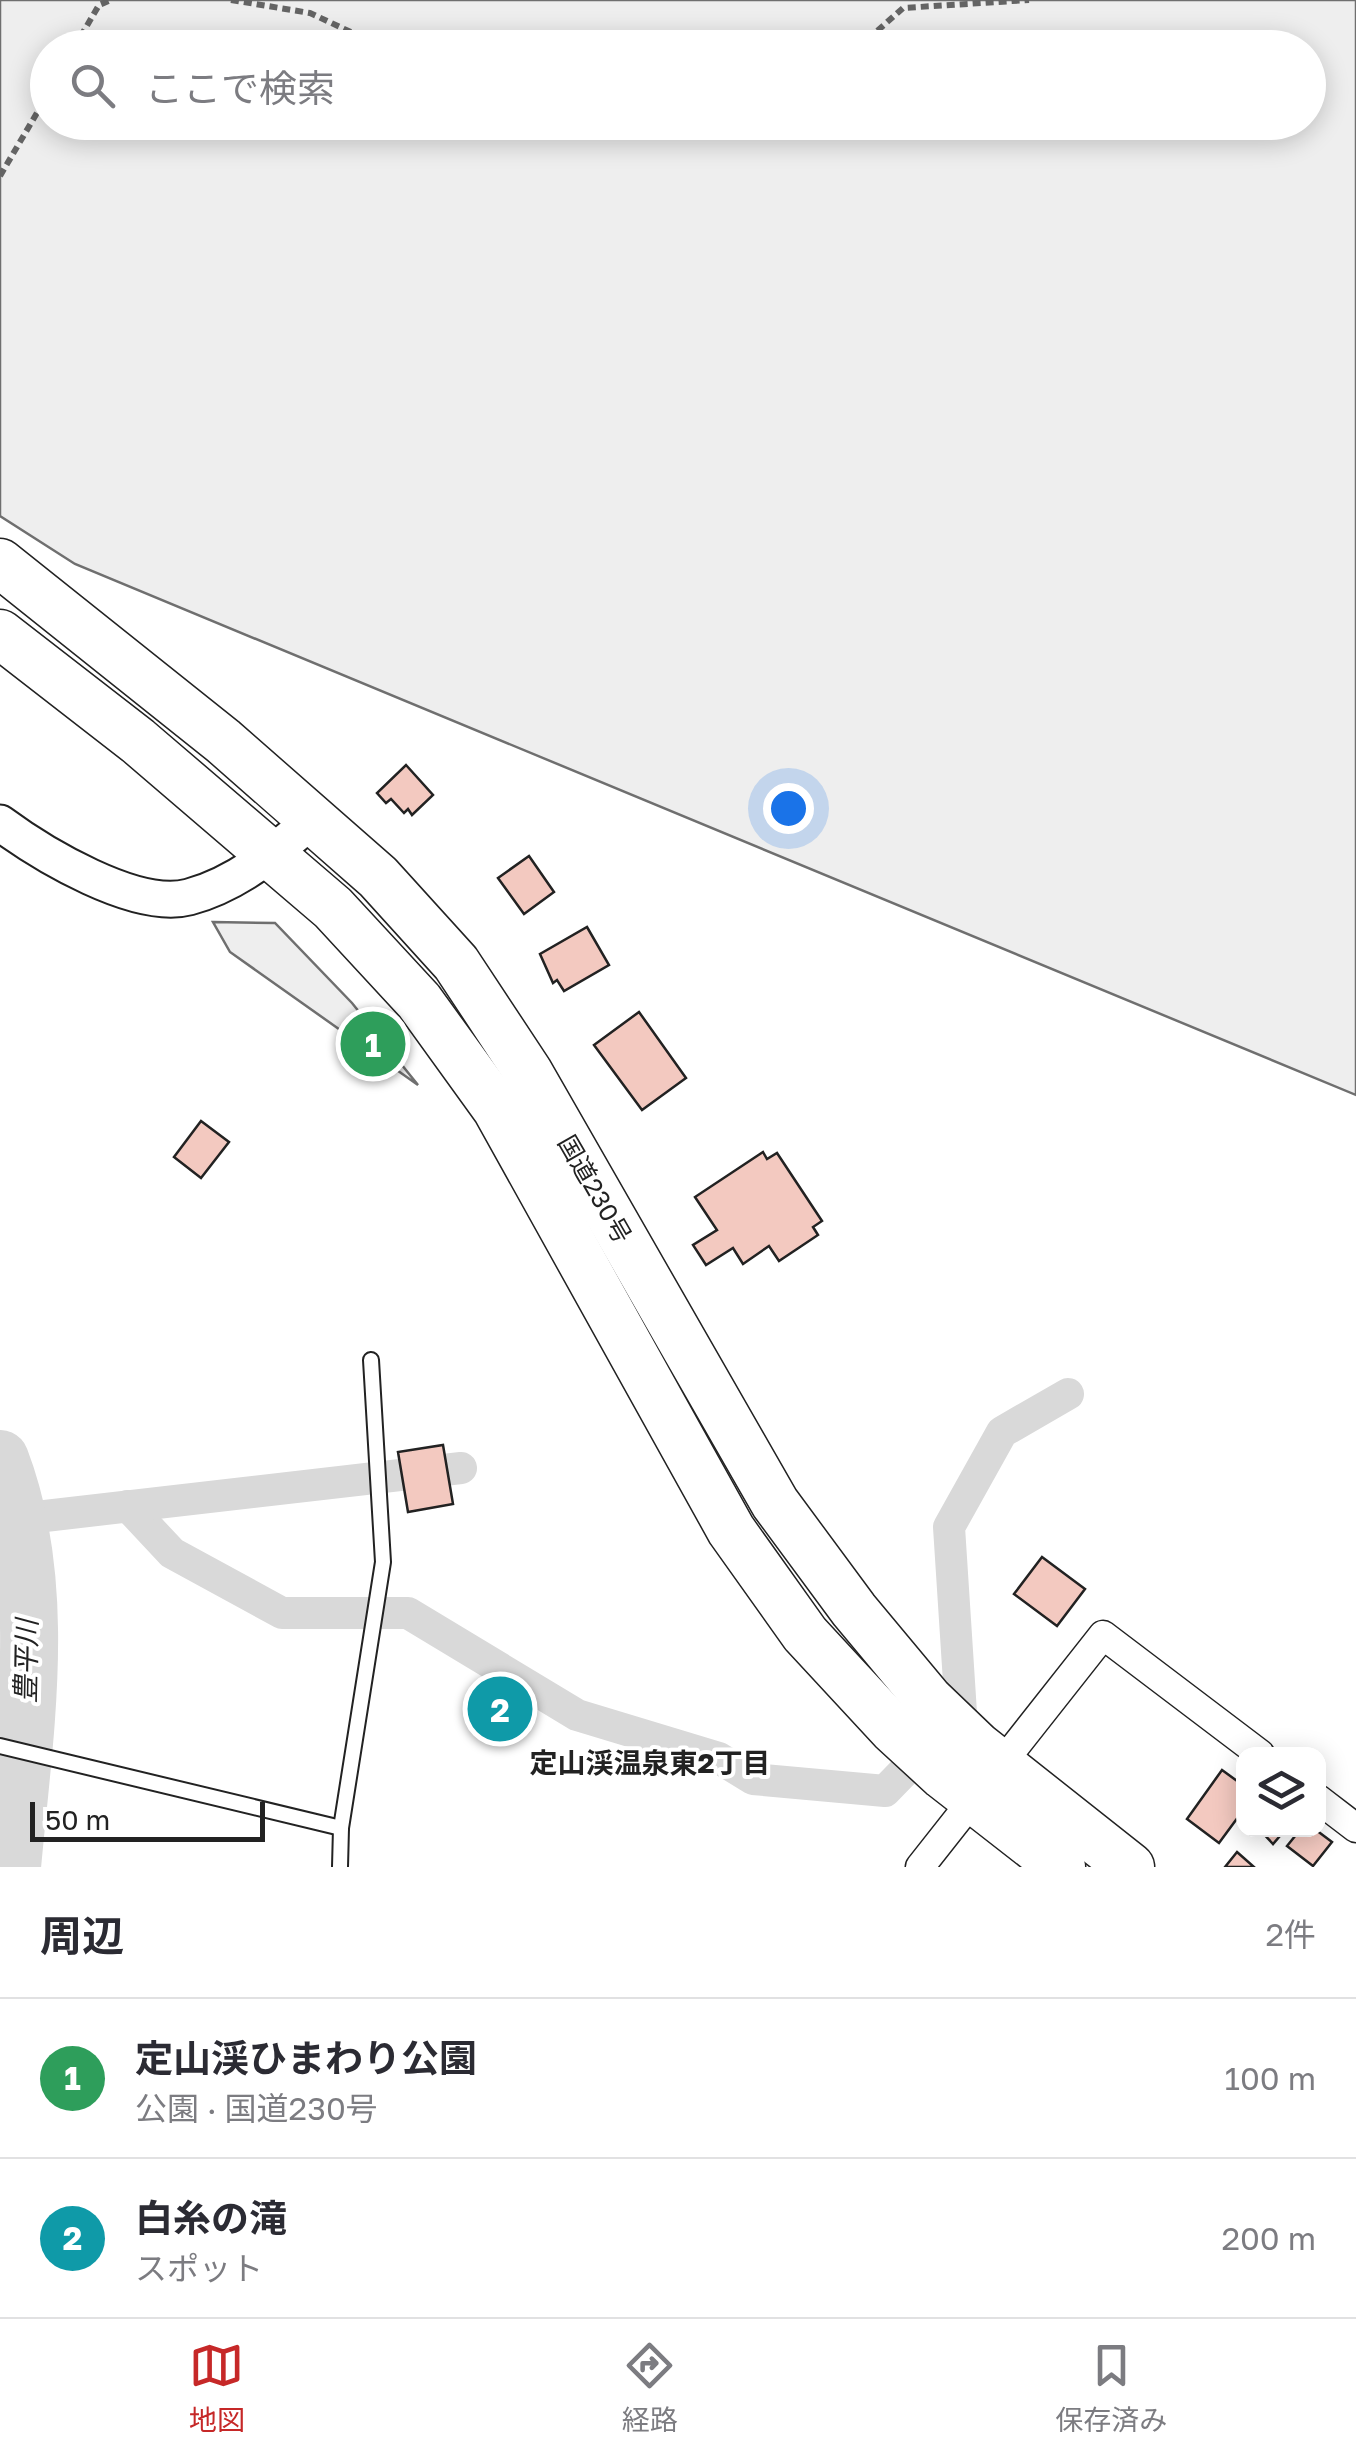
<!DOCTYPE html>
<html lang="ja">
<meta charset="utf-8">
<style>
body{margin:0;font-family:"Golos Text","Noto Sans JP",sans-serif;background:#f2f2f3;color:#2b2b33}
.controls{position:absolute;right:30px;bottom:30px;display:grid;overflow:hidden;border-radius:20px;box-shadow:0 5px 25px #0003}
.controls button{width:90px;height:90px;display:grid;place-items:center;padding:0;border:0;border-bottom:2px solid #e1e1e2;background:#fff;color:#2b2b33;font:50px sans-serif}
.scale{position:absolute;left:30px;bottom:25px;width:235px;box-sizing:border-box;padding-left:10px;border:5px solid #222;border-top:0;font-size:28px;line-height:35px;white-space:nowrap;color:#222;-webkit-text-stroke:8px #fff;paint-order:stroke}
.you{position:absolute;left:788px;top:808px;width:35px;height:35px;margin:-25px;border:8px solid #fff;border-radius:50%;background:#1a73e8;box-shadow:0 0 0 15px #1a73e833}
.badge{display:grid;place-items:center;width:65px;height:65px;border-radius:50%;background:#c62828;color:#fff;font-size:32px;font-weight:700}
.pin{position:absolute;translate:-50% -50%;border:5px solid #fff;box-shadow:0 2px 10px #0006}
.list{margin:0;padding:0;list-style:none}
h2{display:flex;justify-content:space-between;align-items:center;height:130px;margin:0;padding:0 40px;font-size:42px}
h2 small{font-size:32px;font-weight:400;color:#7c7c81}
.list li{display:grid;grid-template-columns:65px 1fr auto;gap:30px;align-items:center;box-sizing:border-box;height:160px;padding:0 40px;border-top:2px solid #e1e1e2}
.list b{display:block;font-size:38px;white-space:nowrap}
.list p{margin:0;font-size:32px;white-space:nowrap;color:#7c7c81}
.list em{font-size:32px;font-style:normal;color:#7c7c81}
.icon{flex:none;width:55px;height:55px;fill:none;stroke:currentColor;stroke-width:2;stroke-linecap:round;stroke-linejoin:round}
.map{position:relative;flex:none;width:1356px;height:1867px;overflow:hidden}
.search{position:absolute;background:#fff;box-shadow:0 5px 25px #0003;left:30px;right:30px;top:30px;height:110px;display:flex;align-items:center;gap:25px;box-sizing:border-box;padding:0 35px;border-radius:55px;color:#7c7c81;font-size:38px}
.sheet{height:450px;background:#fff}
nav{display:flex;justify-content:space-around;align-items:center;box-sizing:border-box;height:140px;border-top:2px solid #e1e1e2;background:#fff;font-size:28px;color:#7c7c81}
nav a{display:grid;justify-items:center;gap:5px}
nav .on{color:#c62828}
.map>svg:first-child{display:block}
</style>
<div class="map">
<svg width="1356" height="1867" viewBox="0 0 1356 1867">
<rect width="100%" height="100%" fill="#fff"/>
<!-- green -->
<g fill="#eee" stroke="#6f6f6f" stroke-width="2.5" fill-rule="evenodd">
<path d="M0,0H1356V1095L75,564L0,516ZM48,48H1308V122H48Z"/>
<polygon points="213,922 275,923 352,1003 418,1085 230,952"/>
</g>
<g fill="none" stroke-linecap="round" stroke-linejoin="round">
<!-- canal -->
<g stroke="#d9d9d9" stroke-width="32">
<polyline points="128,1506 172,1553 282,1613 408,1613 577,1715 719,1758 753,1779 885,1791 961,1713 949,1527 1002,1432 1068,1394"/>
<polyline points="19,1519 461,1468"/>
</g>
<!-- river -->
<path stroke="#d9d9d9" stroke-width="58" d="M0,1459C49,1587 24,1733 12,1867"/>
</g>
<!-- building -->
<g fill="#f3c9c0" stroke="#222" stroke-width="2.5">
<polygon points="406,765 433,795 412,815 408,809 404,813 391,799 386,803 377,793"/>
<polygon points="529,856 554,892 524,914 498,878"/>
<polygon points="587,927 609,965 564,991 557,980 553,983 540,954"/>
<polygon points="639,1012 686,1078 642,1110 594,1045"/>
<polygon points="201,1121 229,1142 201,1178 174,1157"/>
<polygon points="763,1152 767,1159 777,1153 822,1221 813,1227 818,1235 779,1261 769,1246 743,1264 733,1248 706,1265 693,1245 717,1230 695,1197"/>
<polygon points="443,1445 453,1504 408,1512 398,1452"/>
<polygon points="1042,1557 1085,1589 1057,1626 1014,1594"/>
<polygon points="1222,1770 1244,1786 1244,1809 1219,1843 1187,1819"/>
<polygon points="1260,1830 1285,1830 1273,1844"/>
<polygon points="1300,1830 1316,1830 1332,1842 1313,1866 1287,1846"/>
<polygon points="1237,1852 1254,1867 1225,1867"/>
</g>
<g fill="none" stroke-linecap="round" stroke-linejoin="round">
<!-- service casing -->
<g stroke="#222" stroke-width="18">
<g id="service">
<polyline points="0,1746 341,1828"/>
<polyline points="340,1867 341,1828 383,1562 371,1360"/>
</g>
</g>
<!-- minor casing -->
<g stroke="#222" stroke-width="31">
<g id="minor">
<polyline points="1318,1799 1356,1828"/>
<polyline points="920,1867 1103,1635 1260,1754"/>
</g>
</g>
<!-- tertiary casing -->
<g stroke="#222" stroke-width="39">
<path id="tertiary" d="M0,823C42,854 136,911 189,897C237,884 275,852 312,820"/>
</g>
<!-- trunk casing -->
<g stroke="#222" stroke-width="51">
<g id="trunk">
<polyline points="0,563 223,741 378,877 456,963 528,1072 775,1503 854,1610 929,1700 977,1746 1130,1867"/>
<polyline points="0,634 138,741 333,908 419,1001 497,1109 731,1530 805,1634 893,1729 943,1775 1061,1867"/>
</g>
</g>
<!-- path -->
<g stroke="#646464" stroke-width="6" stroke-dasharray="8 5" stroke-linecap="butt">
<polyline points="231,0 310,13 385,48"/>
<polyline points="74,48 99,5 111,0"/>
<polyline points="858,48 903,8 1029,0"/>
<polyline points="0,176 48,94"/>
</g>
<!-- service -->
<use href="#service" stroke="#fff" stroke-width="14"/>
<!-- minor -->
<use href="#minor" stroke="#fff" stroke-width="28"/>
<!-- tertiary -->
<use href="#tertiary" stroke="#fff" stroke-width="35"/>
<!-- trunk -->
<use href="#trunk" stroke="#fff" stroke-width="48"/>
</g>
<g text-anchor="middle" stroke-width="8" stroke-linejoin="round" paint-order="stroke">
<!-- street labels -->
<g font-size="25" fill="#222" stroke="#fff">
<text transform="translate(595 1189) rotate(60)" y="9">国道230号</text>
</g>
<!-- water labels -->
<g font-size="28" font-style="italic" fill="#222" stroke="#fff">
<text transform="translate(26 1661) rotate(-89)" y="10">豊平川</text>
</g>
<!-- neighbourhood labels -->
<g font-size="28" font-weight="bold" fill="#222" stroke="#fff">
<text x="650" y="1773">定山渓温泉東2丁目</text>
</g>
</g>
</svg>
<div class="controls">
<button><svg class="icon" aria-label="layers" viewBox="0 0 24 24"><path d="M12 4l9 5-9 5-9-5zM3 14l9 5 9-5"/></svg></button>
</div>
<div class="scale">50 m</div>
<div class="you"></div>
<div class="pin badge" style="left:373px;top:1044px;background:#2e9e5b">1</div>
<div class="pin badge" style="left:500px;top:1709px;background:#0f9aa8">2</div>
<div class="search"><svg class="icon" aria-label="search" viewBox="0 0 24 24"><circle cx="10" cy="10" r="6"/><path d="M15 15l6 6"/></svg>ここで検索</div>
</div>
<section class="sheet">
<h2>周辺<small>2件</small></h2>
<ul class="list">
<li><span class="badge" style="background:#2e9e5b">1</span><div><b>定山渓ひまわり公園</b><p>公園 · 国道230号</p></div><em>100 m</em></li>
<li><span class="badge" style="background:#0f9aa8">2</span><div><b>白糸の滝</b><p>スポット</p></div><em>200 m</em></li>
</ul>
</section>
<nav>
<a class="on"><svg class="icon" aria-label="map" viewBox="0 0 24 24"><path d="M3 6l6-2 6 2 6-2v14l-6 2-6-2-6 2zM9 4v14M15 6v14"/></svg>地図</a>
<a><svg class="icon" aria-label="directions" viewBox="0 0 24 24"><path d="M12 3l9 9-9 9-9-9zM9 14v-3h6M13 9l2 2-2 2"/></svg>経路</a>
<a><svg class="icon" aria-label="saved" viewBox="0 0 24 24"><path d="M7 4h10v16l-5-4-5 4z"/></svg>保存済み</a>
</nav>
